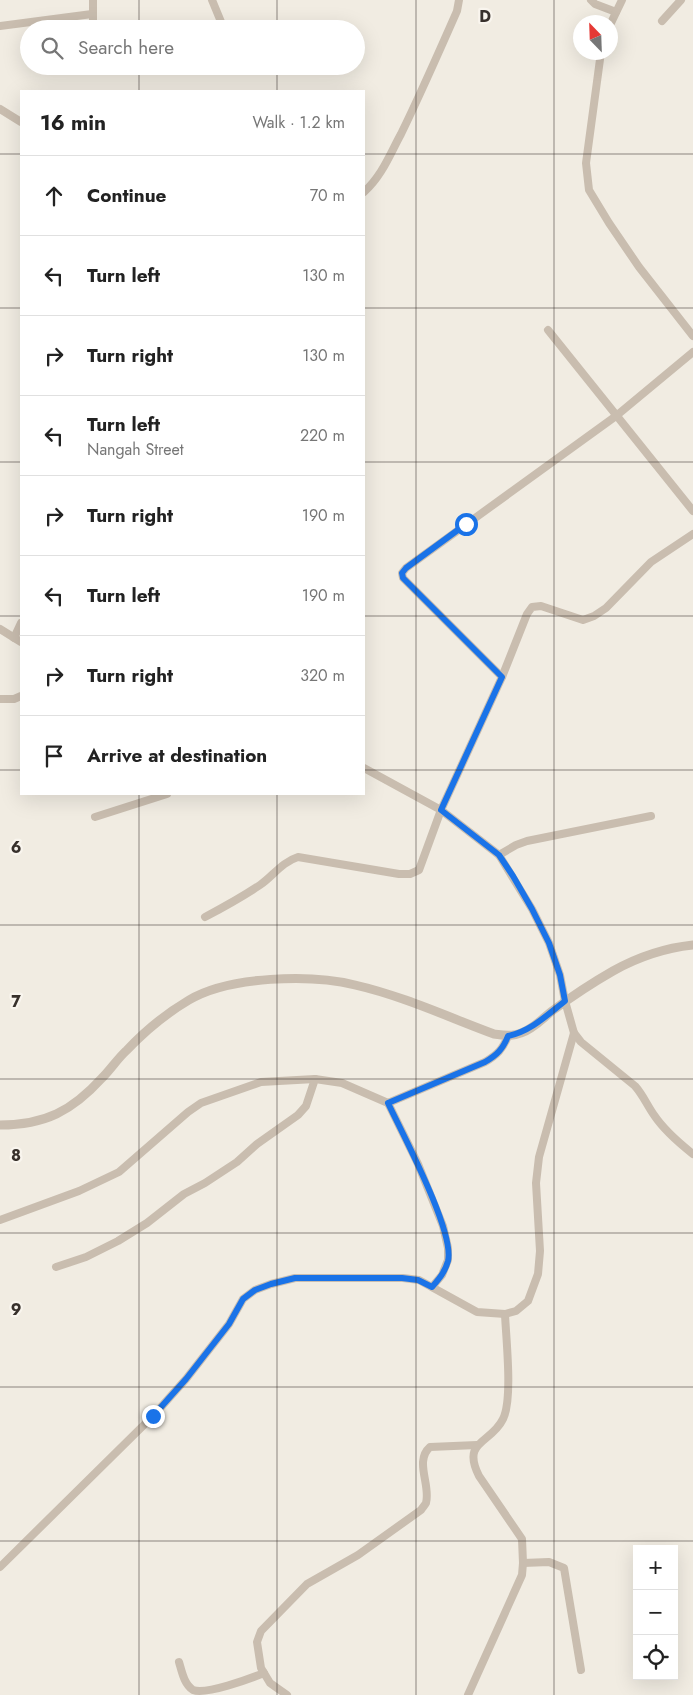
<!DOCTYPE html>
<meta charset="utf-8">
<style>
body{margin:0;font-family:Jost,sans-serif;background:#f6f6f6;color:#222}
.controls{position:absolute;right:15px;bottom:15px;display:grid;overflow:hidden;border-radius:0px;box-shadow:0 5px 20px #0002}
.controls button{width:45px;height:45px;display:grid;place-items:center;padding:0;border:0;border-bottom:1px solid #e0e0e0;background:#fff;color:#222;font:25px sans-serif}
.compass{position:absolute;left:573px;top:15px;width:45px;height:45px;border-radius:50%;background:#fff;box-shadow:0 5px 20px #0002;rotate:337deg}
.stop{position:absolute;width:15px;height:15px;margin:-11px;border:4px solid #1a73e8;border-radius:50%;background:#fff}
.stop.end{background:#1a73e8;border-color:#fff;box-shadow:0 1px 5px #0008}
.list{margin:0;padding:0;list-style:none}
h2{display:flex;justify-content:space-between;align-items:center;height:65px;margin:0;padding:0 20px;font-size:21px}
h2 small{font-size:16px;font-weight:400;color:#767676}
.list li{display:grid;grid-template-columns:32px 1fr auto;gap:15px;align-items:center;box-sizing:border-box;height:80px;padding:0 20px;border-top:1px solid #e0e0e0}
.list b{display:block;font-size:19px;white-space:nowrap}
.list p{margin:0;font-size:16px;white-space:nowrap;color:#767676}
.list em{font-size:16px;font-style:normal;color:#767676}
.icon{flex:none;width:28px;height:28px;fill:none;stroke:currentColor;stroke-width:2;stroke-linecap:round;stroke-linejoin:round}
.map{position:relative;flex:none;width:693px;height:1695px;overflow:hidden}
.search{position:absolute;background:#fff;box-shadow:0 5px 20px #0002;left:20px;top:20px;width:345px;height:55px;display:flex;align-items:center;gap:12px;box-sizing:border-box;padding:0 18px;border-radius:28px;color:#767676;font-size:19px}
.panel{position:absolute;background:#fff;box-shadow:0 5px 20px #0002;left:20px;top:90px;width:345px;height:705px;border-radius:0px}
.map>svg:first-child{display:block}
</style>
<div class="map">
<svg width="693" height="1695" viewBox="0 0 693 1695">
<rect width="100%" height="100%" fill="#f1ece2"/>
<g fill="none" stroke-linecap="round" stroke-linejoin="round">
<!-- minor -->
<g stroke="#c9bdaf" stroke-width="8">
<polyline points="93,0 93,29"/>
<polyline points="212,0 224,29"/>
<polyline points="591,0 595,4 616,12"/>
<polyline points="662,21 681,0"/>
<polyline points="610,25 622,0"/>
<polyline points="0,26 92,14"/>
<polyline points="601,52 586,163 589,190 609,223 639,267 693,336"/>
<polyline points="0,109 21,122"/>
<path d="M364,192C382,176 390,154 401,134C421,93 439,52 457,11L459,0"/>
<polyline points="548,330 693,511"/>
<polyline points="0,629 21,642"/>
<polyline points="14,638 21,623"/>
<polyline points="502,677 403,578 402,573 406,568 616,416 693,352"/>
<polyline points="0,699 14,699 21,696"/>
<path d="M364,768L441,810L499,855L532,909L549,943L560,975L565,1001L574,1033L581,1042L635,1086C643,1095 647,1105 654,1115C664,1130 679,1143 693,1154"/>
<polyline points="95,817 167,794"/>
<polyline points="499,855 516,845 527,841 651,816"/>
<path d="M205,917C224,907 242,897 260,885C273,876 282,862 298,857L399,874H410L419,870L441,810L502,677L527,614L532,607L541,606L583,620L594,616L606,608L651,562L693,534"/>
<path d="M388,1103L485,1062C497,1055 503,1049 508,1036"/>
<polyline points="0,1220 79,1191 119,1172 188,1112 201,1103 261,1082 315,1079"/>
<polyline points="56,1267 86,1257 118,1241 147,1223 184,1194 205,1183 237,1162 257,1144 298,1115 306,1106 315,1079 342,1083 388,1103 418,1164 443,1226 448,1248 448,1260 442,1275 432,1287"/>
<polyline points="523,1563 549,1562 564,1568 581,1670"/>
<polyline points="0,1567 153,1416 186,1379 229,1324 243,1299 255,1290 271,1284 295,1278 403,1278 419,1280 477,1312 505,1314 516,1311 528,1301 538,1274 540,1251 536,1183 539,1157 574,1033"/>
<path d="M179,1662C182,1672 184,1684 193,1690C206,1695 249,1679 264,1673"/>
<path d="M287,1695L270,1683L261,1668L257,1642L261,1631L307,1584L358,1555L421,1510C423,1507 425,1505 426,1503C431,1485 414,1461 430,1447L477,1445"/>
<path d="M468,1695L522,1575L523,1563L522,1539L479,1476C461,1440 491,1444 503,1419C513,1399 506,1339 505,1314"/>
</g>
<!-- tertiary -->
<path stroke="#c9bdaf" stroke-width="9" d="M0,1125C45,1125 72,1111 102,1078C111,1069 118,1058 127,1050C145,1031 167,1013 189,1000C229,976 311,974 355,985C403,996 448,1017 494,1034C503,1035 512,1037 521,1033C533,1029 542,1019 552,1011C571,997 592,983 613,971C638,957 665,948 693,945"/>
</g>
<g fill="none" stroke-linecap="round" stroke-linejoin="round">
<!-- route -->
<path stroke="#1a73e8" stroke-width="6" d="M153,1416L186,1379L229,1324L243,1299L255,1290L271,1284L295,1278H402L418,1280L432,1287C439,1279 445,1272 448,1261C455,1232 402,1133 388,1103L485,1062C497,1055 503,1049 508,1036C531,1031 547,1015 565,1001L560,975L549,943L532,909L513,876L499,855L441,810L502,677L403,578L402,573L406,568L466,524"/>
</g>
<!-- grid -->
<path fill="none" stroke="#38312c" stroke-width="1" stroke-opacity="0.55" d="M139,0V29M277,0V29M416,0V1695M554,0V1695M139,66V91M277,66V91M0,154H21M364,154H693M0,308H21M364,308H693M0,462H21M364,462H693M0,616H21M364,616H693M0,770H21M364,770H693M139,794V1695M277,794V1695M0,925H693M0,1079H693M0,1233H693M0,1387H693M0,1541H693"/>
<g font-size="16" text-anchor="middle" font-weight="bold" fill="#38312c" stroke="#f9f5ee" stroke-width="4.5" stroke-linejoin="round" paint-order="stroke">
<text x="485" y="22">D</text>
<text x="16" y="853">6</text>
<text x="16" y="1007">7</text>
<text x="16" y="1161">8</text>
<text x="16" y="1315">9</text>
</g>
</svg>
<div class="controls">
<button>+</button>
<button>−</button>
<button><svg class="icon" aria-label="locate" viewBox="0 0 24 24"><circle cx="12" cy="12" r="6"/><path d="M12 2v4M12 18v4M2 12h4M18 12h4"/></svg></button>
</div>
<svg class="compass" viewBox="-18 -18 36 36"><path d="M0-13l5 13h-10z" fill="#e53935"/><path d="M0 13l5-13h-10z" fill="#767676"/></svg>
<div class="stop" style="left:466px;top:524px"></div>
<div class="stop end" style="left:153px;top:1416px"></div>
<div class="search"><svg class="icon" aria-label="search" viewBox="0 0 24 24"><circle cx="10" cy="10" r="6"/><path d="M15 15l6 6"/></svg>Search here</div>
<section class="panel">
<h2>16 min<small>Walk · 1.2 km</small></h2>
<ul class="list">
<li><svg class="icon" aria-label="ahead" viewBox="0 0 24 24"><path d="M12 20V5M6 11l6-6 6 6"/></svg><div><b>Continue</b></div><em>70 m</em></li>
<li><svg class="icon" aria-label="left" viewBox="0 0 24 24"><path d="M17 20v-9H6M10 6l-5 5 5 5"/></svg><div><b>Turn left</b></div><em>130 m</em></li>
<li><svg class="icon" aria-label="right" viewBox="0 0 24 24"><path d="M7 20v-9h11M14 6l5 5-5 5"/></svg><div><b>Turn right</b></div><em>130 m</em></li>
<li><svg class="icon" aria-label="left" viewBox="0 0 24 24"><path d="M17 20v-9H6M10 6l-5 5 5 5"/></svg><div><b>Turn left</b><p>Nangah Street</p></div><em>220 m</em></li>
<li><svg class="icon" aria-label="right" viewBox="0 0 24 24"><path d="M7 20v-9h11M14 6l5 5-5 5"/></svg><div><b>Turn right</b></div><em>190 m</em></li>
<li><svg class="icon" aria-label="left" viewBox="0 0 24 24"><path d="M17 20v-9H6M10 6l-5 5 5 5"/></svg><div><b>Turn left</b></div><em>190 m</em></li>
<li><svg class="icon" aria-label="right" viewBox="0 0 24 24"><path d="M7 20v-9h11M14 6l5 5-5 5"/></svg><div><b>Turn right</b></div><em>320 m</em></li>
<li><svg class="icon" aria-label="arrive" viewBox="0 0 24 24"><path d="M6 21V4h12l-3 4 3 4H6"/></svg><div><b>Arrive at destination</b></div></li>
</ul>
</section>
</div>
